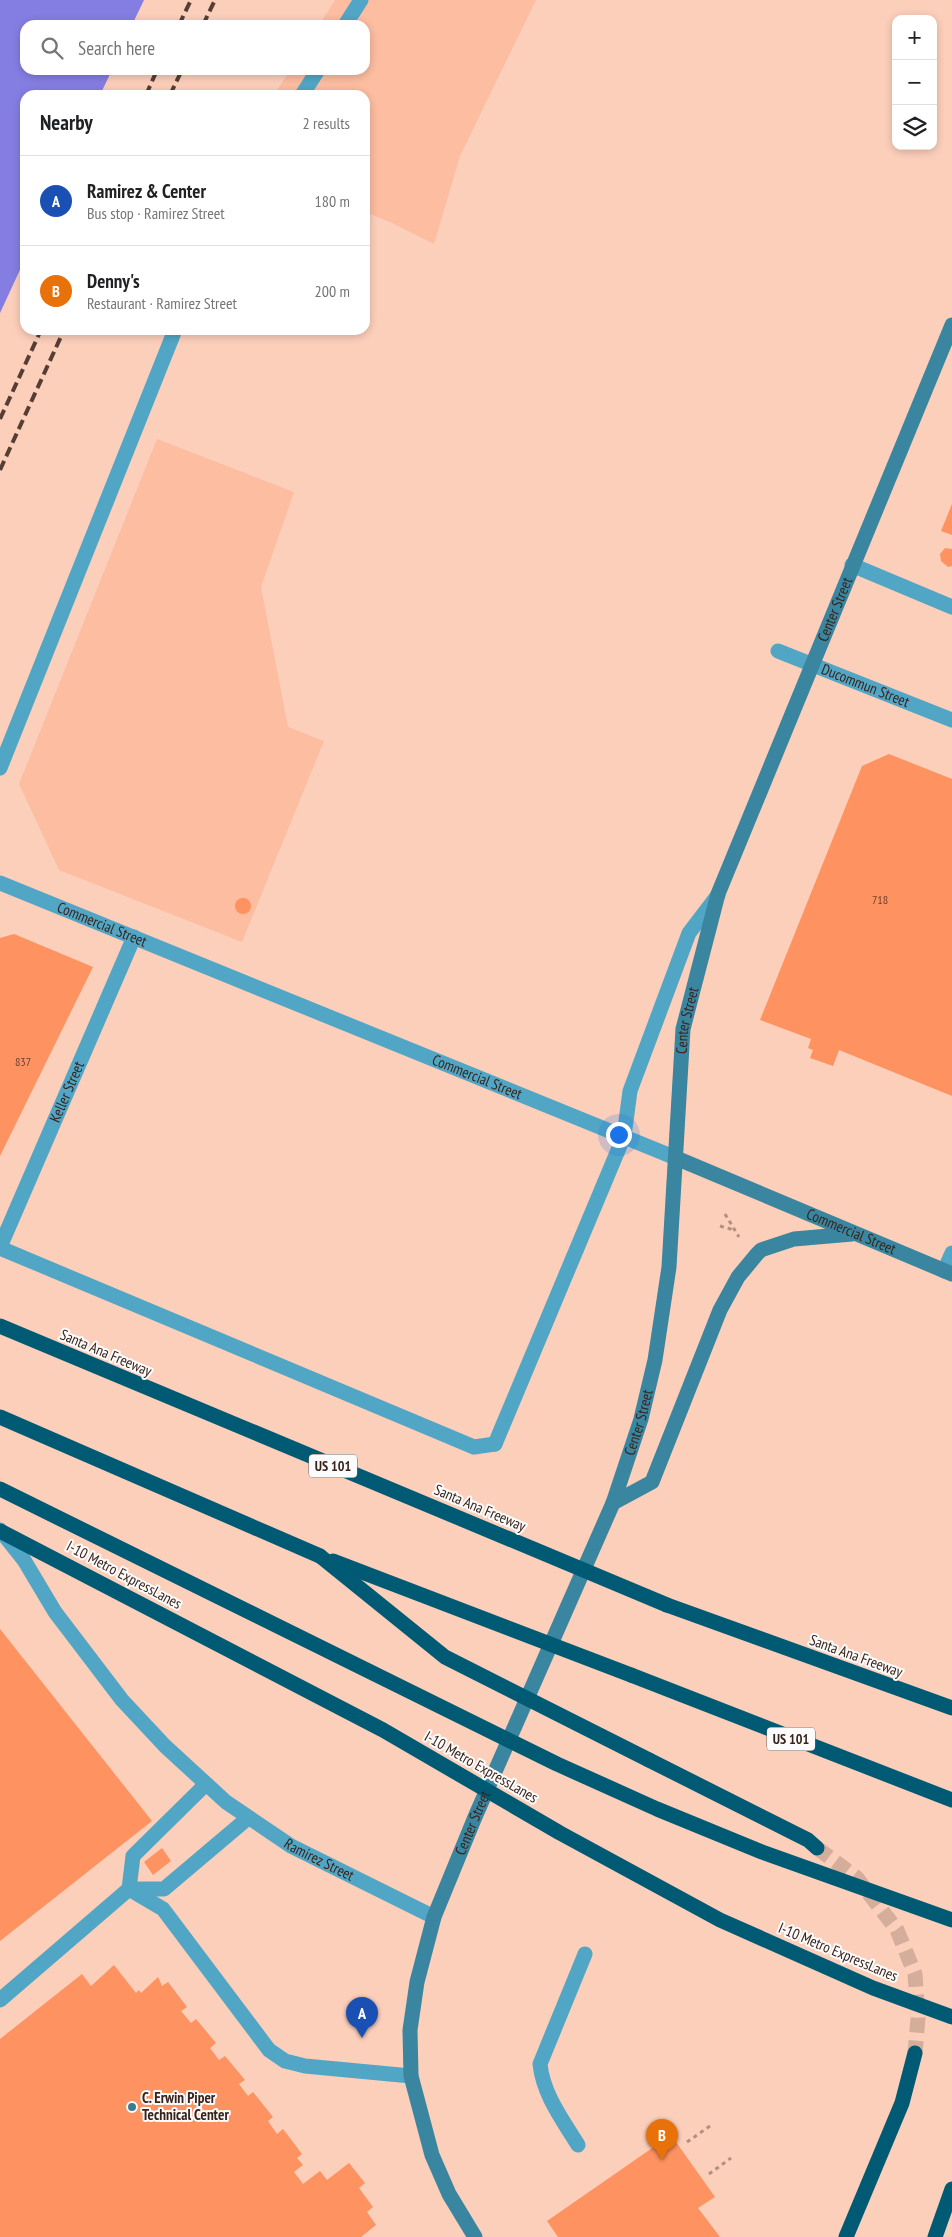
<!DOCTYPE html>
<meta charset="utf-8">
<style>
body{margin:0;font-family:"PT Sans Narrow",sans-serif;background:#f6f6f6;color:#202124}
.controls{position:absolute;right:15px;top:15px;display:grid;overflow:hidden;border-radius:10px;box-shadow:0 2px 8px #0003}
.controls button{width:45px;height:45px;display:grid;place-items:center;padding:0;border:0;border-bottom:1px solid #e0e0e0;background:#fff;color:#202124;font:25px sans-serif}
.you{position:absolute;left:618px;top:1134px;width:18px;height:18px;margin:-12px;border:4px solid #fff;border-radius:50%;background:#1a73e8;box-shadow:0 0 0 8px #1a73e833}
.badge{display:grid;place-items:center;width:32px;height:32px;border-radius:50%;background:#d93025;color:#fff;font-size:16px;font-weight:700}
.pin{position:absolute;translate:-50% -41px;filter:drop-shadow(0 1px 2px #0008)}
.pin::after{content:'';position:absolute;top:26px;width:18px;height:15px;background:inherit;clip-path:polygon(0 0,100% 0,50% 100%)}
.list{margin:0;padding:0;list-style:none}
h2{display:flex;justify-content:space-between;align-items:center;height:65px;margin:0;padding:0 20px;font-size:21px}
h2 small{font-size:16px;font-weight:400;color:#757577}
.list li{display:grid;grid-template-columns:32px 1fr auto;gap:15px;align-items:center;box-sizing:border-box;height:90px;padding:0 20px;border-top:1px solid #e0e0e0}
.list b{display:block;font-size:19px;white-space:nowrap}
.list p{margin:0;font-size:16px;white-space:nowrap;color:#757577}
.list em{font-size:16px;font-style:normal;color:#757577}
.icon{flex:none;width:28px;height:28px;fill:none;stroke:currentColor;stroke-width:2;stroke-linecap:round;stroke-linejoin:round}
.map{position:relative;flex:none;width:952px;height:2237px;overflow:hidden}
.search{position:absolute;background:#fff;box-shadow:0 2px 8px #0003;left:20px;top:20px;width:350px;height:55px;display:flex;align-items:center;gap:12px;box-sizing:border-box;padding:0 18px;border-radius:15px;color:#757577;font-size:19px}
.panel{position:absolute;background:#fff;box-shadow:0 2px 8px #0003;left:20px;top:90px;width:350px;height:245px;border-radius:15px}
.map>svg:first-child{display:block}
</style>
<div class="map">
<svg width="952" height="2237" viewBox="0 0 952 2237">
<rect width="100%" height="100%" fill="#fccfbb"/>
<!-- built -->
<g fill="#fcbda1">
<polygon points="335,0 536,0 460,156 434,244 392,223 365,212 365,95 274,95 290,70 365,70 365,25 319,25"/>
<polygon points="157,439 294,492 261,587 288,727 324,741 242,942 59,870 19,784"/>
</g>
<!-- water -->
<polygon fill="#857ee2" points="0,0 144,0 132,25 25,25 25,70 112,70 100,95 25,95 25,259 0,313"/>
<!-- building -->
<g fill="#fe9260">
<polygon points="952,504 952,535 941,531"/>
<polygon points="945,548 952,549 952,566 948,567 941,561 940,554"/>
<polygon points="889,754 952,779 952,1096 839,1050 833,1066 810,1058 813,1050 808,1048 811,1039 760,1020 862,766"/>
<circle cx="243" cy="906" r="8"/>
<polygon points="14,934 93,967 0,1156 0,938"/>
<polygon points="0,1629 152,1821 0,1941"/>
<polygon points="162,1848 171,1861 153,1875 144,1862"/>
<polygon points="114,1965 136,1993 139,1990 141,1993 158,1977 162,1986 168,1982 187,2007 181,2011 191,2023 196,2019 216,2043 210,2048 219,2060 225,2056 245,2080 239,2084 248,2096 253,2092 273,2117 268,2121 277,2134 283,2129 302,2154 297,2158 303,2165 294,2172 303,2184 320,2171 327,2180 349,2163 365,2183 359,2188 373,2207 367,2212 376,2225 361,2237 0,2237 0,2039 82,1974 91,1986"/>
<polygon points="671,2135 715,2197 698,2208 720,2237 558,2237 547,2221"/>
</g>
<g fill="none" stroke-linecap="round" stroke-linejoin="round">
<!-- highway-tunnel -->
<polyline stroke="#d5ad9b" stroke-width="15" stroke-dasharray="15 8" stroke-linecap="butt" points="817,1848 857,1878 897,1930 915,1974 918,2018 915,2053"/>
<!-- path -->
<g stroke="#b38f7f" stroke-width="3" stroke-dasharray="4 4" stroke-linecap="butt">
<polyline points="725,1214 739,1237"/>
<polyline points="720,1226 734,1230"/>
<polyline points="687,2142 710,2126"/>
<polyline points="709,2174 731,2158"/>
</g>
<!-- lane -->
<g stroke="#52a6c5" stroke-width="15">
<polyline points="345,25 361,0"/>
<polyline points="302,95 318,70"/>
<polyline points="852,565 952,607"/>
<polyline points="0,768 175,330"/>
<polyline points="0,1248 474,1447 495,1444"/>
<polyline points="944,1271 952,1253"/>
<polyline points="206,1784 133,1856 129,1889 164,1889 248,1818"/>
<polyline points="0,2000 129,1889 163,1909 269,2050 285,2061 305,2066 411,2076"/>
<path d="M578,2145C562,2119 543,2094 540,2064L585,1954"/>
</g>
<!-- street -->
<g stroke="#52a6c5" stroke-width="15">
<path id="s1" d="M778,651L952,720"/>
<path id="s2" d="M0,883L676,1158"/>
<path id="s3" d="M0,1247L134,937"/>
<polyline points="495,1444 624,1136 630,1091 689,933 718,895"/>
<path id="s4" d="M0,1530L24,1560L55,1612L122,1700L165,1746L226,1802L291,1846L434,1917"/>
</g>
<!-- secondary -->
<g stroke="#3a85a0" stroke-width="15">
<path id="s5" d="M676,1158L952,1274"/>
<polyline points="613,1503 652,1482 720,1310 738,1277 757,1254 761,1250 794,1239 852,1234"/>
<path id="s6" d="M475,2237L449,2194L432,2155L411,2076L410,2030L417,1982L434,1917L475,1817L613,1503L641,1419L655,1360L669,1267L683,1029L718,894L952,325"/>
</g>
<!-- highway -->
<g stroke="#005a73" stroke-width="15">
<polyline points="0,1417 320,1556"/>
<polyline points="667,1605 952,1708"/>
<polyline points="631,1675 952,1800"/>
<polyline points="649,1760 808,1840 817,1848"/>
<polyline points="846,2237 902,2103 915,2053"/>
<polyline points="935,2237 952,2189"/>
</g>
<!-- rail -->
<g stroke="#573e34" stroke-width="4" stroke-dasharray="10 5" stroke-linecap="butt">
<polyline points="179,25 191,0"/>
<polyline points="203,25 215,0"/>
<polyline points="146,95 157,70"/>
<polyline points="170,95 182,70"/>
<polyline points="0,419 41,330"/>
<polyline points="0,470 64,330"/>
</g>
<!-- highway-bridge -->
<g stroke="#005a73" stroke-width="15">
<polyline points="0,1326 667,1605"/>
<polyline points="0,1489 557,1764 657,1809 762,1852 952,1920"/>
<polyline points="0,1531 383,1730 560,1833 720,1920 873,1988 952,2017"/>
<polyline points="320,1556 445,1657 649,1760"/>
<polyline points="333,1561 631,1675"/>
</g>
</g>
<!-- markers -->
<circle fill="#3e7b91" stroke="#fbfbfb" stroke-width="2" cx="132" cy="2107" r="5"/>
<g text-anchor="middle" stroke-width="4" stroke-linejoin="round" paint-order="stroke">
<!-- number labels -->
<g font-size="12" fill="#6a3f2c">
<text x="880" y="904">718</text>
<text x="23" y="1066">837</text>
</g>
<!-- shield labels -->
<g fill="#fbfbfb" stroke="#72645e" stroke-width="1">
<rect x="309" y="1454.5" width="48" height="23" rx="4"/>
<rect x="767" y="1727.5" width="48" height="23" rx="4"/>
</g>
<g font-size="14" font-weight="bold" fill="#38231a">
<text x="333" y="1471">US 101</text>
<text x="791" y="1744">US 101</text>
</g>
<!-- street labels -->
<g font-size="15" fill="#38231a" stroke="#fbfbfb">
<text dy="5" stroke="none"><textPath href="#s6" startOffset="1716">Center Street</textPath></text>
<text dy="5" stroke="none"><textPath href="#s1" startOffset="94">Ducommun Street</textPath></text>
<text dy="5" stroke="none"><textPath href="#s2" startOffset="110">Commercial Street</textPath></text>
<text dy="5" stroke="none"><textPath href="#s6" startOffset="1278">Center Street</textPath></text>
<text dy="5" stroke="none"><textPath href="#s2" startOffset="515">Commercial Street</textPath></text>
<text dy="5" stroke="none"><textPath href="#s3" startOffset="169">Keller Street</textPath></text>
<text dy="5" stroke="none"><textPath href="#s5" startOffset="190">Commercial Street</textPath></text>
<text transform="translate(106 1353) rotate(23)" y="5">Santa Ana Freeway</text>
<text dy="5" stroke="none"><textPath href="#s6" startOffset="872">Center Street</textPath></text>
<text transform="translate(480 1508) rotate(23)" y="5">Santa Ana Freeway</text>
<text transform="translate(124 1575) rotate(28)" y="5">I-10 Metro ExpressLanes</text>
<text transform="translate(856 1656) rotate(20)" y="5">Santa Ana Freeway</text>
<text transform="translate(481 1767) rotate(30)" y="5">I-10 Metro ExpressLanes</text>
<text dy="5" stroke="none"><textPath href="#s6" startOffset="438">Center Street</textPath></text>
<text dy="5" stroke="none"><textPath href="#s4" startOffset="465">Ramirez Street</textPath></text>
<text transform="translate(838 1952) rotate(23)" y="5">I-10 Metro ExpressLanes</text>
</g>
<!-- poi labels -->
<g font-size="15" font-weight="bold" fill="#38231a" stroke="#fbfbfb" text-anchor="start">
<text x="142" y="2103">C. Erwin Piper<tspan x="142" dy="17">Technical Center</tspan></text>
</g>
</g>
</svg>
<div class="controls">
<button>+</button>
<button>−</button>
<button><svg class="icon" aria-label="layers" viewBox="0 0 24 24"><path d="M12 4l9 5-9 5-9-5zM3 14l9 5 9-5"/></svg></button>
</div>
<div class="you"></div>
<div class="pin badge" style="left:362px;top:2038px;background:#1a4fb4">A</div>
<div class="pin badge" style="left:662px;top:2160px;background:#e8710a">B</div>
<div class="search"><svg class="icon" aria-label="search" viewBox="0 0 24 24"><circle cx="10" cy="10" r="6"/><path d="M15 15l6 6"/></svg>Search here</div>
<section class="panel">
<h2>Nearby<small>2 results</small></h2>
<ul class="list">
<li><span class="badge" style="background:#1a4fb4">A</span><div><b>Ramirez &amp; Center</b><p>Bus stop · Ramirez Street</p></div><em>180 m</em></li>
<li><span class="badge" style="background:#e8710a">B</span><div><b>Denny's</b><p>Restaurant · Ramirez Street</p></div><em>200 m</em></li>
</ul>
</section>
</div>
